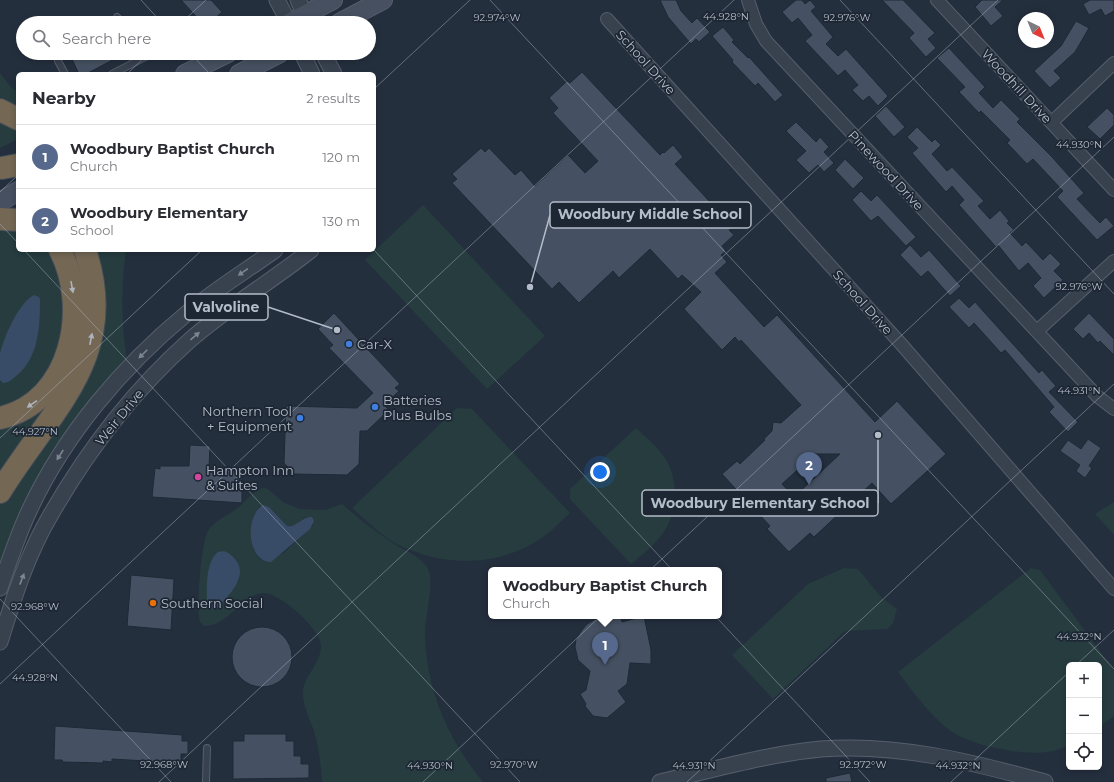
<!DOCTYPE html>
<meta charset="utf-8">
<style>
body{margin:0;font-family:Montserrat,sans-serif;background:#f2f2f3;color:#2b2b33}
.controls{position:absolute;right:12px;bottom:12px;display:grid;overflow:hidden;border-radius:6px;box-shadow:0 2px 6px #0003}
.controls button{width:36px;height:36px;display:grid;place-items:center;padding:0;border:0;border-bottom:1px solid #e1e1e2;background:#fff;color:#2b2b33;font:20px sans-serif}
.compass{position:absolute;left:1018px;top:12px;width:36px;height:36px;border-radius:50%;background:#fff;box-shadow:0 2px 6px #0003;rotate:137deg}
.you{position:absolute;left:600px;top:472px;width:14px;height:14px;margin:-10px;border:3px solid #fff;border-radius:50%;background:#1a73e8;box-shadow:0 0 0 6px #1a73e833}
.badge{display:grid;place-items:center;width:26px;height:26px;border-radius:50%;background:#56698c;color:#fff;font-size:13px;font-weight:700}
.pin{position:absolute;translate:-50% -33px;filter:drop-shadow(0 1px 2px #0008)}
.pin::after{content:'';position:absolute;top:21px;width:14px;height:12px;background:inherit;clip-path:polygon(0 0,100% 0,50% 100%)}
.popup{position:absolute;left:488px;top:567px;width:234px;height:52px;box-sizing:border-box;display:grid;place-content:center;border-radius:6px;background:#fff;filter:drop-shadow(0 1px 3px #0005);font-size:13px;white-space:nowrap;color:#7c7c81}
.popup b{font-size:15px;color:#2b2b33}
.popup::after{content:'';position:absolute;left:50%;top:100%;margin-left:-8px;border:8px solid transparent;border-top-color:#fff}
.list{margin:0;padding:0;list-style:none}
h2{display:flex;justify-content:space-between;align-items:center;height:52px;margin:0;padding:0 16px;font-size:17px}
h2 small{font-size:13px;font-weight:400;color:#7c7c81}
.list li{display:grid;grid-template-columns:26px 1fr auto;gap:12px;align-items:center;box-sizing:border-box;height:64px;padding:0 16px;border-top:1px solid #e1e1e2}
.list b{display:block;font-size:15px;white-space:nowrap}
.list p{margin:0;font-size:13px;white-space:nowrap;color:#7c7c81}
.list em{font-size:13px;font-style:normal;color:#7c7c81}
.icon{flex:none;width:22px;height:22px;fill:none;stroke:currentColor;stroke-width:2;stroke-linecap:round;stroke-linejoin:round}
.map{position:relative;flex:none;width:1114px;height:782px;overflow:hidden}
.search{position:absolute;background:#fff;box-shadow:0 2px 6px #0003;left:16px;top:16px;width:360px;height:44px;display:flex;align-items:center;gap:10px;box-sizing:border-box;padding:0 14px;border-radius:22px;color:#7c7c81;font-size:15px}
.panel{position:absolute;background:#fff;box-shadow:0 2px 6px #0003;left:16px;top:72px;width:360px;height:180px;border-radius:6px}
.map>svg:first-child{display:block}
</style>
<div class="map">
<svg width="1114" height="782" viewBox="0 0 1114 782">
<rect width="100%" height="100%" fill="#242f3e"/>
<!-- green -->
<g fill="#263c3f" fill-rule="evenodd">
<polygon points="0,73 11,87 18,92 18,113 0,103"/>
<polygon points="0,117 18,125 18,139 0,148"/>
<polygon points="423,205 545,336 487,389 365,260"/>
<polygon points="0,230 17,231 18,230 18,250 52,250 56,257 67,328 40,388 0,410"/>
<path d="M96,250H126C121,285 121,324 127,360L114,374L0,568V502L80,394L95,363L98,351L105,300L101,272Z"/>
<polygon points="67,374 0,484 0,424"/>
<path d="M457,408L472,409L570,513C558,524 547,536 532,544C490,567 440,566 397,544C381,536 366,520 352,508Z"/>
<path d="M636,428C645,437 657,446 664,457C680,479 678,516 660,537C652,547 641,556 631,564L570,499V489Z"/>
<path d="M263,488L268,489L283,502L299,509L325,510L342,504C357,517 373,530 390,541C402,550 418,554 427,567C436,582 424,617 425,636C427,691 448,739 483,782H322C321,765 319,748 314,731C310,719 303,707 303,693C303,676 321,664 321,646C322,630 280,593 264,593C240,594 229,627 204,626L200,622C196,609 201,543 208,531C215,520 229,515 239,507C247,500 253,491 263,488ZM260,506L269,507L287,526H294L305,517L313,525L284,553L260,559L254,550L253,516ZM218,552H226C238,559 243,569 238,582Z"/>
<polygon points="1114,502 1114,535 1095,514"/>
<polygon points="844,568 858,569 882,598 897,609 893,623 887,629 845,631 773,699 732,655 808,584"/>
<path d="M1031,568L1040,570L1114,670V716L1099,727V665H1069V745C1053,754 1030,754 1012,751C994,748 976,744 959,736C936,724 914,693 898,672Z"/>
</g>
<!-- water -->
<g fill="#394c67">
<path d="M34,295L39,297L40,299C40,326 39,358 16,376C12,380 8,383 3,383L0,380C0,371 0,363 0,354C3,339 19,302 34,295Z"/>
<path d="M263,505L269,507L287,526C297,528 301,516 312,517L314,521L310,529L271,562C246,561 245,515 263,505Z"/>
<path d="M218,552C225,550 229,553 234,558C251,575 228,596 217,608L213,610L207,604C207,589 205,562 218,552Z"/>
</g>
<!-- building -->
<g fill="#455162" stroke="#1f2835" fill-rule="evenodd">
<polygon points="181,0 211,0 222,12 210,23 202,23"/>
<polygon points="660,0 676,0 681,11 692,23 697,18 710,32 699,42 696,39 691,44 668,17"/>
<polygon points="796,0 802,0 805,4 810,0 816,7 811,11 833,37 826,44 838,56 846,49 888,96 878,106 869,96 863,101 852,90 858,85 845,70 838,76 805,41 812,35 798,18 792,23 782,12"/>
<polygon points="882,0 903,0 935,33 928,39 936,48 926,57 909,38 914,33"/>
<polygon points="982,0 1003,0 995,7 1003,16 991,26 975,7"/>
<polygon points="1090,0 1114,0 1114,11 1105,16 1101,9 1089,15 1083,4"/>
<polygon points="1076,21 1089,28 1075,52 1054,71 1061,78 1050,88 1034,71 1061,46"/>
<polygon points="723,27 734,40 732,42 748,58 749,57 783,95 775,102 758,83 755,86 732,62 733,60 712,36"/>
<polygon points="949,48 985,87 979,93 993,108 1001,100 1020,119 1017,122 1052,157 1084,193 1077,199 1100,223 1106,217 1114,226 1097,240 1057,197 1063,191 1033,159 1027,164 1007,143 1010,140 981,111 979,113 959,92 965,87 937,58"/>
<polygon points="69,53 126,53 86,74 79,74"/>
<path d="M582,72L660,155L663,152L664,153L673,145L683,157L675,164L733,227L729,230L734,235L722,246L726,251L721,255L727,262L715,273L764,327L777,315L875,422L897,401L946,454L891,504L872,483L814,537L810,533L789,552L767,529L770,526L722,474L737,461L740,464L765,440L764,439L772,431L773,422L781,423L801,405L741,340L739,342L735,337L722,350L684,309L701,292L682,275L678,279L650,249L619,278L613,271L579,303L559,282L552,289L452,183L457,179L452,174L481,148L485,152L489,148L515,175L521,170L535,186L568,155L585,173L598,161L553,113L558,108L549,98L567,81L570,83ZM815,454H840L794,497L782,484Z"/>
<polygon points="886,106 905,127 894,137 875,116"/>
<polygon points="1107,108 1114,115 1114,125 1100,139 1087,127"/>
<polygon points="796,122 816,142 820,137 829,147 824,152 834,163 824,172 818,165 809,173 796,160 806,151 786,131"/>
<polygon points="917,127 932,142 935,139 941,145 932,154 947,171 952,167 984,201 978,206 990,219 1000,210 1009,221 1007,223 1014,230 1010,233 1022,246 1026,242 1043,260 1050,253 1061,264 1054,271 1063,280 1044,298 1033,286 1041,278 1028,263 1019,271 998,245 996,247 959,205 964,200 952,186 946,192 912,153 918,148 907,137"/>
<polygon points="845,159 864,178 853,189 835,170"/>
<polygon points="861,191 871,201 877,195 916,237 906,246 878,216 871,221 852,200"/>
<polygon points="910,245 921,257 929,250 961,286 950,296 928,271 921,277 900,255"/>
<polygon points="959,298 969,308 975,302 1039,373 1042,370 1056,386 1049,392 1078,422 1068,432 1049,412 1054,407 1005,350 1001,353 974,323 969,328 949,307"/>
<polygon points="334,313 400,384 395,388 399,391 384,405 389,410 367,431 360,431 359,464 347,475 294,474 284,463 286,406 357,408 373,393 329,348 333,345 318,329"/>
<polygon points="1089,313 1114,339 1114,355 1100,341 1098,343 1089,333 1083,339 1073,329"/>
<polygon points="1088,439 1101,448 1089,466 1092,468 1085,478 1076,471 1080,465 1060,451 1068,440 1081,449"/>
<polygon points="190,445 210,446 209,467 238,471 238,473 242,474 242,503 152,497 155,468 160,469 160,466 189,466"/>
<polygon points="131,575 174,579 171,630 127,626"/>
<polygon points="601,616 620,616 622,622 644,616 651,650 651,664 630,663 627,684 618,691 626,702 607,718 593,716 585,706 586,704 580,694 586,690 590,671 578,660 575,647 576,639 582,630 587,624"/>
<circle cx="262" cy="657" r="30"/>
<polygon points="55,726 182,735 182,741 188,741 188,754 181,754 181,763 112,759 112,762 103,761 103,763 63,762 62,760 54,760"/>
<polygon points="244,734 286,734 286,741 294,741 294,756 301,756 301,764 309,764 309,778 233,779 233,741 244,741"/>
<polygon points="850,773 852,782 826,782 826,778"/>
</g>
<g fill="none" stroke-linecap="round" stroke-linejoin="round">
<!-- service casing -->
<g stroke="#565f6c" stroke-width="8">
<g id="service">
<polyline points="117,17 123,23"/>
<polyline points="59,53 58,61 65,74"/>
<polyline points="112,74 153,53"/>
<polyline points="206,782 207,748"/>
</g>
</g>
<!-- minor casing -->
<g stroke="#565f6c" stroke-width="14">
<g id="minor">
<polyline points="748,0 756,24 766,41 1097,396 1114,409"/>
<polyline points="937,0 1114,190"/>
<polyline points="607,19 902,345 1114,589"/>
<polyline points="1052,122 1114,63"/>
<polyline points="1037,331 1114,261"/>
</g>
</g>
<!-- tertiary casing -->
<g stroke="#565f6c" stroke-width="17">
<g id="tertiary">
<polyline points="277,0 289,23"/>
<polyline points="298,0 309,23"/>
<polyline points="302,53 312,74"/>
<polyline points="323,53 334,74"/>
<path d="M0,588C9,561 18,534 30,509C65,434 123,366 186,314C214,290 246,271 275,250"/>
<path d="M0,642C13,600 27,555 50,516C87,451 134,390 190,340C228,307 272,281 311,250"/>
<path d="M660,782C713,770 767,754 821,749C897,743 972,762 1045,782"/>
</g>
</g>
<!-- secondary casing -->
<g stroke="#565f6c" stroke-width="20">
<g id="secondary">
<polyline points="289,23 333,0"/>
<polyline points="339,23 383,0"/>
<polyline points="185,74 228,53"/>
<polyline points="239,74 280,53"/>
<polyline points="0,202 18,191"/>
</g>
</g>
<!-- motorway casing -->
<g stroke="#434c59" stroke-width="24">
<g id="motorway">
<polyline points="0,110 18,119"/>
<polyline points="2,168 18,165"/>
<polyline points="0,219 18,220"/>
<path d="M0,418C72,402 90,308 60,250"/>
<path d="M0,492C50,410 121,357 85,250"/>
</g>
</g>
<!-- service -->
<use href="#service" stroke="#38414e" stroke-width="6"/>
<!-- minor -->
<use href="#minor" stroke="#38414e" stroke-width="12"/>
<!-- tertiary -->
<use href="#tertiary" stroke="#38414e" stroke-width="15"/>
<!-- secondary -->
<use href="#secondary" stroke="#465061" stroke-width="18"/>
<!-- motorway -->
<use href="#motorway" stroke="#746855" stroke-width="22"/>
</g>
<!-- one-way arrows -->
<defs><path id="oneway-solid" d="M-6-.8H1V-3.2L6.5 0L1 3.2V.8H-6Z"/></defs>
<g fill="#7c8592">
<use href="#oneway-solid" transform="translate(243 272) rotate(145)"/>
<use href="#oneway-solid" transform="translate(195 336) rotate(-40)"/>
<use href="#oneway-solid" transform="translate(143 354) rotate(135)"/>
<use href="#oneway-solid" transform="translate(60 455) rotate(123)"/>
<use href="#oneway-solid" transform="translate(22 579) rotate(-69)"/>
</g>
<g fill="#aeb4bd">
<use href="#oneway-solid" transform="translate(72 287) rotate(80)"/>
<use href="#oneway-solid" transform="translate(91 339) rotate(-79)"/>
<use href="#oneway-solid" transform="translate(32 404) rotate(145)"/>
</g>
<!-- ticks -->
<path fill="none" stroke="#b4bcc9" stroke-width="1" stroke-opacity="0.45" d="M141,0L162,23M490,0L1114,669M840,0L1114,294M181,23L206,0M190,53L210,74M127,74L149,53M374,89L470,0M0,192L18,175M0,224L18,243M24,250L520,782M374,250L870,782M0,438L202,250M0,599L171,782M1076,665L1114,630M0,684L734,0M159,782L998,0M423,782L1114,137M687,782L1114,384M951,782L1069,672"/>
<!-- markers -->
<g fill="#3f7fe0" stroke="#1d2633" stroke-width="1.5">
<circle cx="349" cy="344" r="4"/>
<circle cx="375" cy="407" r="4"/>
<circle cx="300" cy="418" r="4"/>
</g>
<circle fill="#d1479c" stroke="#1d2633" stroke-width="1.5" cx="198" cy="477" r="4"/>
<circle fill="#e8710a" stroke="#1d2633" stroke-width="1.5" cx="153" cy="603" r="4"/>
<g text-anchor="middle" stroke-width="3.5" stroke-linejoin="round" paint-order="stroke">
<!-- street labels -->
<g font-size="13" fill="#b4bcc9" stroke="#1d2633">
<text transform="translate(646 62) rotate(48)" y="5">School Drive</text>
<text transform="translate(1017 86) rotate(47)" y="5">Woodhill Drive</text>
<text transform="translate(886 170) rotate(47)" y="5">Pinewood Drive</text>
<text transform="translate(863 302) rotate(48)" y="5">School Drive</text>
<text transform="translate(119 417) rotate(-51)" y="5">Weir Drive</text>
</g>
<!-- poi labels -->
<g font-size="13" fill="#b4bcc9" stroke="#1d2633" text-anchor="start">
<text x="357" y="349">Car-X</text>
<text x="383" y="405">Batteries<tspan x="383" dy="15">Plus Bulbs</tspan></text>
<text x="292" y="416" text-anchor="end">Northern Tool<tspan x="292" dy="15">+ Equipment</tspan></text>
<text x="206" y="475">Hampton Inn<tspan x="206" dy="15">&amp; Suites</tspan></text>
<text x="161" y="608">Southern Social</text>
</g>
</g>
<g font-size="10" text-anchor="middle" fill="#b4bcc9" stroke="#1d2633" stroke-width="3.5" stroke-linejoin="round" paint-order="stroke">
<text x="726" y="20">44.928°N</text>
<text x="497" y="21">92.974°W</text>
<text x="847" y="21">92.976°W</text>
<text x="1079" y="148">44.930°N</text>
<text x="1079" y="290">92.976°W</text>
<text x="1079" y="394">44.931°N</text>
<text x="35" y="435">44.927°N</text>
<text x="35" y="610">92.968°W</text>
<text x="1079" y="640">44.932°N</text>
<text x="35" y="681">44.928°N</text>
<text x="164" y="768">92.968°W</text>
<text x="514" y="768">92.970°W</text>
<text x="863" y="768">92.972°W</text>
<text x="430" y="769">44.930°N</text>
<text x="694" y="769">44.931°N</text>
<text x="958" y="769">44.932°N</text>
</g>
<!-- callouts -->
<path fill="none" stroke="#b4bcc9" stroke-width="1.5" d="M530 287L550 215M337 330L268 307M878 435L878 503"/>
<g fill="#b4bcc9" stroke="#1d2633" stroke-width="1.5">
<circle cx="530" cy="287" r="4"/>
<circle cx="337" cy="330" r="4"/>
<circle cx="878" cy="435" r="4"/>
</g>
<g fill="#1d2633" stroke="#b4bcc9" stroke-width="1.5">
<rect x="550" y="202" width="201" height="26" rx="4"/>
<rect x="185" y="294" width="83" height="26" rx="4"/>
<rect x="642" y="490" width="236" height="26" rx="4"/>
</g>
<g font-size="14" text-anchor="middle" font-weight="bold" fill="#b4bcc9">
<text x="650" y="219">Woodbury Middle School</text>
<text x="226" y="312">Valvoline</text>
<text x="760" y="508">Woodbury Elementary School</text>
</g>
</svg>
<div class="controls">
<button>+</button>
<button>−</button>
<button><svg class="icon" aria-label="locate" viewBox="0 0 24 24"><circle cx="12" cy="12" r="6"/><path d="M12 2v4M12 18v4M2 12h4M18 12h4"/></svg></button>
</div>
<svg class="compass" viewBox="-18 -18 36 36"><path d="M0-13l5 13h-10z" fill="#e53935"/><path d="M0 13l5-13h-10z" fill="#7c7c81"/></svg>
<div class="you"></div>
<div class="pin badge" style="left:605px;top:665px">1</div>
<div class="popup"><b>Woodbury Baptist Church</b>Church</div>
<div class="pin badge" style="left:809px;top:485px">2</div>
<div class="search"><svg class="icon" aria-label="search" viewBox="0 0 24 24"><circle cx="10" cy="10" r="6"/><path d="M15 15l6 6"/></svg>Search here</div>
<section class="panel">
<h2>Nearby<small>2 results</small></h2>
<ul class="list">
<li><span class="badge">1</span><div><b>Woodbury Baptist Church</b><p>Church</p></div><em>120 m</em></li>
<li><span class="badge">2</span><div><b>Woodbury Elementary</b><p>School</p></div><em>130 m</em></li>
</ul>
</section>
</div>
